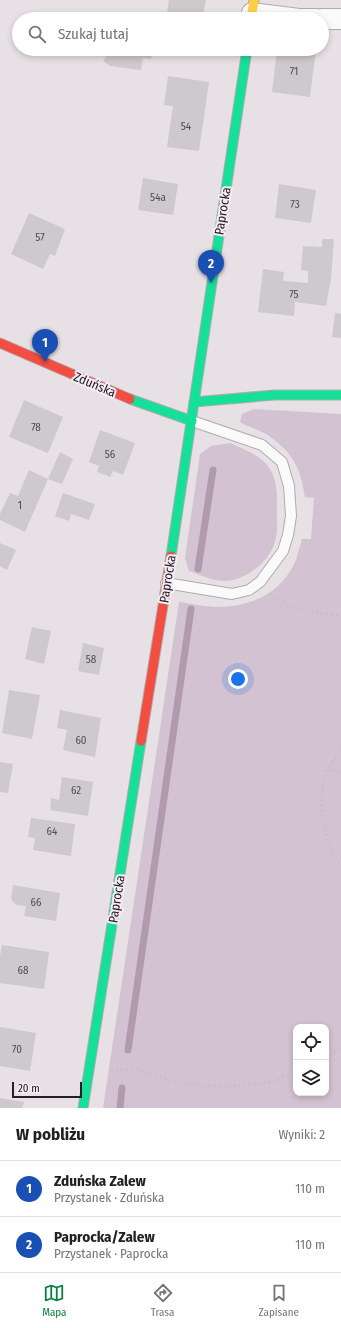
<!DOCTYPE html>
<html lang="pl">
<meta charset="utf-8">
<style>
body{margin:0;font-family:"Fira Sans Condensed",sans-serif;background:#f6f6f6;color:#202124}
.controls{position:absolute;right:12px;bottom:12px;display:grid;overflow:hidden;border-radius:8px;box-shadow:0 2px 6px #0003}
.controls button{width:36px;height:36px;display:grid;place-items:center;padding:0;border:0;border-bottom:1px solid #e0e0e0;background:#fff;color:#202124;font:20px sans-serif}
.scale{position:absolute;left:12px;bottom:10px;width:70px;box-sizing:border-box;padding-left:4px;border:2px solid #242023;border-top:0;font-size:11px;line-height:14px;white-space:nowrap;color:#242023;-webkit-text-stroke:3px #f7ecf5;paint-order:stroke}
.you{position:absolute;left:238px;top:679px;width:14px;height:14px;margin:-10px;border:3px solid #fff;border-radius:50%;background:#1a73e8;box-shadow:0 0 0 6px #1a73e833}
.badge{display:grid;place-items:center;width:26px;height:26px;border-radius:50%;background:#0b8043;color:#fff;font-size:13px;font-weight:700}
.pin{position:absolute;translate:-50% -33px;filter:drop-shadow(0 1px 2px #0008)}
.pin::after{content:'';position:absolute;top:21px;width:14px;height:12px;background:inherit;clip-path:polygon(0 0,100% 0,50% 100%)}
.list{margin:0;padding:0;list-style:none}
h2{display:flex;justify-content:space-between;align-items:center;height:52px;margin:0;padding:0 16px;font-size:17px}
h2 small{font-size:13px;font-weight:400;color:#757577}
.list li{display:grid;grid-template-columns:26px 1fr auto;gap:12px;align-items:center;box-sizing:border-box;height:56px;padding:0 16px;border-top:1px solid #e0e0e0}
.list b{display:block;font-size:15px;white-space:nowrap}
.list p{margin:0;font-size:13px;white-space:nowrap;color:#757577}
.list em{font-size:13px;font-style:normal;color:#757577}
.icon{flex:none;width:22px;height:22px;fill:none;stroke:currentColor;stroke-width:2;stroke-linecap:round;stroke-linejoin:round}
.map{position:relative;flex:none;width:341px;height:1108px;overflow:hidden}
.search{position:absolute;background:#fff;box-shadow:0 2px 6px #0003;left:12px;right:12px;top:12px;height:44px;display:flex;align-items:center;gap:10px;box-sizing:border-box;padding:0 14px;border-radius:22px;color:#757577;font-size:15px}
.sheet{height:164px;background:#fff}
nav{display:flex;justify-content:space-around;align-items:center;box-sizing:border-box;height:56px;border-top:1px solid #e0e0e0;background:#fff;font-size:11px;color:#757577}
nav a{display:grid;justify-items:center;gap:2px}
nav .on{color:#0b8043}
.map>svg:first-child{display:block}
</style>
<div class="map">
<svg width="341" height="1108" viewBox="0 0 341 1108">
<rect width="100%" height="100%" fill="#e7e1e6"/>
<!-- green -->
<g fill="#d3c2d1" fill-rule="evenodd">
<path d="M254,409L341,414V1108H103L179,602C191,603 204,607 216,607C251,607 281,594 296,560C298,553 300,546 302,539H311L314,498L305,497C301,474 297,459 278,443C274,440 270,436 266,434C257,429 248,427 240,422L242,414ZM296,1027H326V1093H296Z"/>
<path d="M230,443C245,450 261,455 270,469C278,482 277,497 277,511C277,521 278,532 275,542C270,561 245,581 225,581C212,581 201,575 189,571L185,558L200,454L211,446Z"/>
</g>
<g fill="none" stroke-linecap="round" stroke-linejoin="round">
<!-- stream -->
<g stroke="#af9bad" stroke-width="7">
<polyline points="198,569 213,470"/>
<polyline points="128,1050 191,609"/>
<polyline points="120,1108 122,1088"/>
</g>
</g>
<!-- building -->
<g fill="#cdc9cd">
<polygon points="169,0 206,0 203,14 201,13 200,19 166,19"/>
<polygon points="112,49 153,49 151,59 143,58 141,70 110,66 103,61"/>
<polygon points="277,49 316,49 310,97 272,92"/>
<polygon points="168,76 209,82 199,151 167,147 173,106 164,105"/>
<polygon points="143,178 178,184 173,215 138,210"/>
<polygon points="279,184 316,190 311,223 275,218"/>
<polygon points="29,213 65,229 55,256 50,254 43,269 11,254"/>
<polygon points="322,239 334,239 331,279 326,306 295,302 294,316 258,312 263,269 284,272 283,281 308,283 308,271 301,270 303,246 322,247"/>
<polygon points="335,313 341,314 341,338 332,337"/>
<polygon points="24,400 63,417 48,453 9,437"/>
<polygon points="100,430 135,443 123,475 113,471 110,477 97,472 99,466 89,462"/>
<polygon points="60,452 73,459 62,484 48,479"/>
<polygon points="29,470 48,479 25,532 0,520 0,514 10,493 18,496"/>
<polygon points="63,493 95,504 89,520 71,514 69,521 55,516"/>
<polygon points="0,543 16,550 7,570 0,566"/>
<polygon points="32,627 51,631 44,664 25,659"/>
<polygon points="83,643 104,648 99,675 78,671"/>
<polygon points="9,690 40,695 32,739 2,733"/>
<polygon points="60,710 101,718 95,757 63,750 67,730 57,728"/>
<polygon points="0,762 13,764 8,793 0,792"/>
<polygon points="62,777 93,782 88,816 50,810 51,798 59,800"/>
<polygon points="31,818 75,824 71,856 33,850 35,838 28,837"/>
<polygon points="13,885 60,893 56,921 24,916 26,906 16,905 11,899"/>
<polygon points="2,945 49,952 44,989 0,983 0,956"/>
<polygon points="0,1027 36,1033 30,1071 0,1066"/>
<polygon points="0,1098 24,1102 22,1108 0,1108"/>
</g>
<g fill="none" stroke-linecap="round" stroke-linejoin="round">
<!-- lane casing -->
<g stroke="#afabae" stroke-width="12">
<polyline id="lane" points="166,583 232,594 249,590 260,582 283,551 288,535 291,516 289,486 282,462 262,445 192,421"/>
</g>
<!-- street casing -->
<g stroke="#afabae" stroke-width="22">
<g id="street">
<polyline points="252,13 299,19 316,19"/>
<polyline points="322,19 341,19"/>
</g>
</g>
<!-- fast casing -->
<g stroke="#afabae" stroke-width="11">
<g id="fast">
<polyline points="130,399 192,421"/>
<polyline points="194,402 275,395 341,395"/>
<path d="M171,556C197,387 221,218 247,49"/>
<polyline points="83,1108 141,741"/>
</g>
</g>
<!-- slow casing -->
<g stroke="#afabae" stroke-width="11">
<polyline id="slow" points="251,19 254,0"/>
</g>
<!-- jam casing -->
<g stroke="#afabae" stroke-width="11">
<g id="jam">
<polyline points="0,343 130,399"/>
<polyline points="141,741 171,556"/>
</g>
</g>
<!-- path -->
<g stroke="#c5c2c4" stroke-width="2.5" stroke-dasharray="2 3" stroke-linecap="butt">
<path d="M270,594C289,609 317,614 341,615"/>
<path d="M341,749C337,756 332,762 328,770C315,798 323,842 341,866"/>
<polyline points="328,770 341,772"/>
<polyline points="326,1058 341,1047"/>
<polyline points="111,1071 137,1069 177,1082 205,1086 237,1086 271,1082 296,1072"/>
</g>
<!-- lane -->
<use href="#lane" stroke="#fbfafb" stroke-width="10"/>
<!-- street -->
<use href="#street" stroke="#fbfafb" stroke-width="20"/>
<!-- fast -->
<use href="#fast" stroke="#16e098" stroke-width="9"/>
<!-- slow -->
<use href="#slow" stroke="#ffcf43" stroke-width="9"/>
<!-- jam -->
<use href="#jam" stroke="#f24e42" stroke-width="9"/>
</g>
<g text-anchor="middle" stroke-width="4" stroke-linejoin="round" paint-order="stroke">
<!-- number labels -->
<g font-size="11" fill="#514d50">
<text x="294" y="75">71</text>
<text x="186" y="130">54</text>
<text x="158" y="201">54a</text>
<text x="295" y="208">73</text>
<text x="40" y="241">57</text>
<text x="294" y="298">75</text>
<text x="36" y="431">78</text>
<text x="110" y="458">56</text>
<text x="20" y="509">1</text>
<text x="91" y="663">58</text>
<text x="81" y="744">60</text>
<text x="76" y="794">62</text>
<text x="52" y="835">64</text>
<text x="36" y="906">66</text>
<text x="23" y="974">68</text>
<text x="17" y="1053">70</text>
</g>
<!-- street labels -->
<g font-size="13" fill="#242023" stroke="#f7ecf5">
<text transform="translate(222 211) rotate(-81)" y="5">Paprocka</text>
<text transform="translate(95 384) rotate(23)" y="5">Zduńska</text>
<text transform="translate(167 579) rotate(-81)" y="5">Paprocka</text>
<text transform="translate(116 899) rotate(-81)" y="5">Paprocka</text>
</g>
</g>
</svg>
<div class="controls">
<button><svg class="icon" aria-label="locate" viewBox="0 0 24 24"><circle cx="12" cy="12" r="6"/><path d="M12 2v4M12 18v4M2 12h4M18 12h4"/></svg></button>
<button><svg class="icon" aria-label="layers" viewBox="0 0 24 24"><path d="M12 4l9 5-9 5-9-5zM3 14l9 5 9-5"/></svg></button>
</div>
<div class="scale">20 m</div>
<div class="you"></div>
<div class="pin badge" style="left:45px;top:362px;background:#1a4fb4">1</div>
<div class="pin badge" style="left:211px;top:283px;background:#1a4fb4">2</div>
<div class="search"><svg class="icon" aria-label="search" viewBox="0 0 24 24"><circle cx="10" cy="10" r="6"/><path d="M15 15l6 6"/></svg>Szukaj tutaj</div>
</div>
<section class="sheet">
<h2>W pobliżu<small>Wyniki: 2</small></h2>
<ul class="list">
<li><span class="badge" style="background:#1a4fb4">1</span><div><b>Zduńska Zalew</b><p>Przystanek · Zduńska</p></div><em>110 m</em></li>
<li><span class="badge" style="background:#1a4fb4">2</span><div><b>Paprocka/Zalew</b><p>Przystanek · Paprocka</p></div><em>110 m</em></li>
</ul>
</section>
<nav>
<a class="on"><svg class="icon" aria-label="map" viewBox="0 0 24 24"><path d="M3 6l6-2 6 2 6-2v14l-6 2-6-2-6 2zM9 4v14M15 6v14"/></svg>Mapa</a>
<a><svg class="icon" aria-label="directions" viewBox="0 0 24 24"><path d="M12 3l9 9-9 9-9-9zM9 14v-3h6M13 9l2 2-2 2"/></svg>Trasa</a>
<a><svg class="icon" aria-label="saved" viewBox="0 0 24 24"><path d="M7 4h10v16l-5-4-5 4z"/></svg>Zapisane</a>
</nav>
